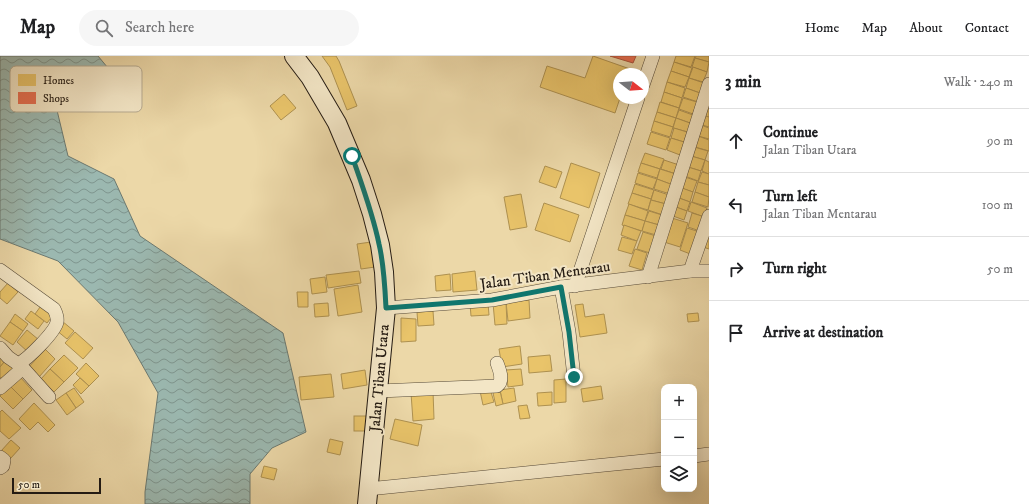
<!DOCTYPE html>
<meta charset="utf-8">
<style>
body{margin:0;font-family:"IM FELL DW Pica",serif;background:#f6f6f6;color:#202124}
.controls{position:absolute;right:12px;bottom:12px;display:grid;overflow:hidden;border-radius:8px;box-shadow:0 4px 16px #0002}
.controls button{width:36px;height:36px;display:grid;place-items:center;padding:0;border:0;border-bottom:1px solid #e0e0e0;background:#fff;color:#202124;font:20px sans-serif}
.compass{position:absolute;left:613px;top:12px;width:36px;height:36px;border-radius:50%;background:#fff;box-shadow:0 4px 16px #0002;rotate:107deg}
.scale{position:absolute;left:12px;bottom:10px;width:89px;box-sizing:border-box;padding-left:4px;border:2px solid #241b13;border-top:0;font-size:11px;line-height:14px;white-space:nowrap;color:#241b13;-webkit-text-stroke:3px #f3e6c6;paint-order:stroke}
.stop{position:absolute;width:12px;height:12px;margin:-9px;border:3px solid #0f766e;border-radius:50%;background:#fff}
.stop.end{background:#0f766e;border-color:#fff;box-shadow:0 1px 4px #0008}
.list{margin:0;padding:0;list-style:none}
h2{display:flex;justify-content:space-between;align-items:center;height:52px;margin:0;padding:0 16px;font-size:17px}
h2 small{font-size:13px;font-weight:400;color:#757577}
.list li{display:grid;grid-template-columns:26px 1fr auto;gap:12px;align-items:center;box-sizing:border-box;height:64px;padding:0 16px;border-top:1px solid #e0e0e0}
.list b{display:block;font-size:15px;white-space:nowrap}
.list p{margin:0;font-size:13px;white-space:nowrap;color:#757577}
.list em{font-size:13px;font-style:normal;color:#757577}
.icon{flex:none;width:22px;height:22px;fill:none;stroke:currentColor;stroke-width:2;stroke-linecap:round;stroke-linejoin:round}
.map{position:relative;flex:none;width:709px;height:448px;overflow:hidden}
header{display:flex;align-items:center;gap:24px;box-sizing:border-box;height:56px;padding:0 20px;background:#fff;border-bottom:1px solid #e0e0e0}
header strong{font-size:19px}
nav{display:flex;gap:22px;margin-inline-start:auto;font-size:14px}
.search{width:280px;height:36px;background:#f6f6f6;display:flex;align-items:center;gap:10px;box-sizing:border-box;padding:0 14px;border-radius:22px;color:#757577;font-size:15px}
main{display:flex}
aside{flex:1;background:#fff}
.map>svg:first-child{display:block}
</style>
<header>
<strong>Map</strong>
<div class="search"><svg class="icon" aria-label="search" viewBox="0 0 24 24"><circle cx="10" cy="10" r="6"/><path d="M15 15l6 6"/></svg>Search here</div>
<nav><a>Home</a><a>Map</a><a>About</a><a>Contact</a></nav>
</header>
<main>
<div class="map">
<svg width="709" height="448" viewBox="0 0 709 448">
<defs>
<pattern id="water-waves" width="16" height="10" patternUnits="userSpaceOnUse"><rect width="16" height="10" fill="#9bb8b0"/><path d="M0 5q4-4 8 0t8 0" fill="none" stroke="#7e958e"/></pattern>
</defs>
<rect width="100%" height="100%" fill="#ecd8a8"/>
<filter id="stains"><feTurbulence type="fractalNoise" baseFrequency=".005" numOctaves="4"/><feColorMatrix values="0 0 0 0 .2 0 0 0 0 .09 0 0 0 0 .02 0 0 0 .5 -.17"/></filter>
<radialGradient id="worn" r=".72"><stop offset=".6" stop-color="#630" stop-opacity="0"/><stop offset="1" stop-color="#630" stop-opacity=".3"/></radialGradient>
<!-- water -->
<polygon fill="url(#water-waves)" stroke="#6b7971" points="0,0 98,0 113,18 55,46 68,100 114,123 140,180 283,277 306,376 272,392 250,418 250,448 145,448 145,436 158,337 118,266 58,205 0,183"/>
<!-- homes -->
<g fill="#e9c46a" stroke="#ae9150">
<polygon points="322,0 336,0 339,5 357,50 347,54 330,11"/>
<polygon points="593,0 630,13 628,18 619,18 619,42 620,42 615,57 540,31 547,10 585,22"/>
<polygon points="676,0 695,0 691,11 674,6"/>
<polygon points="696,0 709,0 709,6 695,2"/>
<polygon points="695,2 709,6 707,16 692,11"/>
<polygon points="674,6 692,12 689,21 671,15"/>
<polygon points="693,11 707,16 703,26 689,22"/>
<polygon points="671,15 689,21 685,31 667,26"/>
<polygon points="689,22 704,27 700,37 686,32"/>
<polygon points="667,26 685,32 682,42 664,36"/>
<polygon points="686,32 700,37 698,46 683,41"/>
<polygon points="664,36 682,42 679,52 661,46"/>
<polygon points="284,38 296,52 281,64 270,50"/>
<polygon points="683,42 697,46 693,58 679,53"/>
<polygon points="660,46 679,52 676,62 657,56"/>
<polygon points="707,52 709,53 709,61 705,60"/>
<polygon points="679,54 693,59 690,67 676,62"/>
<polygon points="657,56 676,62 673,71 654,65"/>
<polygon points="705,60 709,61 709,71 702,69"/>
<polygon points="676,62 690,67 688,76 673,72"/>
<polygon points="654,65 673,71 670,81 651,75"/>
<polygon points="701,69 709,72 709,83 698,80"/>
<polygon points="674,72 687,76 684,86 671,82"/>
<polygon points="651,76 670,82 666,94 647,88"/>
<polygon points="698,80 709,84 709,95 695,91"/>
<polygon points="671,82 684,86 680,99 667,94"/>
<polygon points="694,91 708,95 705,104 691,100"/>
<polygon points="645,97 664,103 660,113 641,107"/>
<polygon points="691,100 705,104 701,115 688,111"/>
<polygon points="664,104 679,109 676,118 661,113"/>
<polygon points="705,104 709,106 709,118 702,115"/>
<polygon points="571,107 600,117 589,152 560,142"/>
<polygon points="641,107 660,113 657,122 638,116"/>
<polygon points="545,110 562,116 556,132 539,126"/>
<polygon points="688,111 701,115 698,125 685,120"/>
<polygon points="660,113 676,118 673,129 657,123"/>
<polygon points="702,116 709,118 709,129 698,126"/>
<polygon points="638,117 657,123 653,133 635,127"/>
<polygon points="685,121 697,125 693,136 681,132"/>
<polygon points="657,123 673,129 670,138 654,133"/>
<polygon points="698,126 709,129 709,141 695,136"/>
<polygon points="635,128 654,134 651,143 632,137"/>
<polygon points="682,132 693,136 690,146 679,142"/>
<polygon points="654,134 669,139 666,148 651,144"/>
<polygon points="695,136 709,141 708,151 692,146"/>
<polygon points="632,137 651,143 648,154 628,148"/>
<polygon points="521,138 527,171 510,174 504,141"/>
<polygon points="679,142 690,146 687,155 676,151"/>
<polygon points="651,144 666,148 663,159 648,154"/>
<polygon points="691,146 707,152 704,161 688,155"/>
<polygon points="544,147 579,159 570,186 535,174"/>
<polygon points="629,148 648,155 645,165 625,159"/>
<polygon points="676,151 687,155 684,164 673,160"/>
<polygon points="649,155 662,159 659,169 645,165"/>
<polygon points="692,157 705,161 700,175 688,171"/>
<polygon points="625,159 645,165 642,175 622,169"/>
<polygon points="672,162 688,167 680,191 664,186"/>
<polygon points="645,165 659,169 656,179 642,175"/>
<polygon points="624,169 641,175 637,185 621,179"/>
<polygon points="687,172 700,176 693,199 680,194"/>
<polygon points="709,173 709,193 703,191"/>
<polygon points="643,176 656,180 650,197 637,193"/>
<polygon points="622,181 637,185 632,198 618,194"/>
<polygon points="371,186 375,211 361,213 357,188"/>
<polygon points="635,193 647,197 642,214 629,210"/>
<polygon points="359,215 361,227 328,232 326,219"/>
<polygon points="475,215 477,234 453,236 452,218"/>
<polygon points="450,218 451,234 436,235 435,220"/>
<polygon points="325,221 327,236 312,238 310,223"/>
<polygon points="8,227 18,236 7,248 0,242 0,236"/>
<polygon points="358,229 362,256 338,260 334,233"/>
<polygon points="297,236 308,236 308,251 298,251"/>
<polygon points="529,244 530,262 508,265 506,246"/>
<polygon points="506,246 507,268 495,269 493,247"/>
<polygon points="43,247 55,257 47,267 35,258"/>
<polygon points="328,247 329,260 315,261 314,248"/>
<polygon points="488,247 489,259 471,260 470,248"/>
<polygon points="583,248 585,261 604,258 607,277 580,281 575,249"/>
<polygon points="31,255 44,265 38,273 25,263"/>
<polygon points="433,255 434,269 418,270 417,256"/>
<polygon points="698,257 699,265 688,266 687,258"/>
<polygon points="15,258 28,268 23,275 10,266"/>
<polygon points="401,262 416,263 416,285 401,286"/>
<polygon points="62,265 74,275 67,283 56,274"/>
<polygon points="10,266 23,275 13,289 0,280"/>
<polygon points="27,274 39,284 28,296 17,286"/>
<polygon points="75,276 93,292 83,303 65,287"/>
<polygon points="520,290 522,308 502,311 499,293"/>
<polygon points="45,293 55,303 39,321 28,312"/>
<polygon points="64,299 78,312 64,326 50,313"/>
<polygon points="550,299 552,315 529,317 528,301"/>
<polygon points="0,300 5,305 0,311"/>
<polygon points="5,305 14,313 3,324 0,321 0,311"/>
<polygon points="86,307 99,320 89,330 76,318"/>
<polygon points="50,313 64,326 54,336 41,323"/>
<polygon points="521,313 523,329 508,331 506,314"/>
<polygon points="365,314 367,329 343,333 341,318"/>
<polygon points="331,318 334,341 301,344 299,321"/>
<polygon points="20,321 32,334 23,343 10,330"/>
<polygon points="80,322 89,330 81,338 73,329"/>
<polygon points="566,323 566,346 554,347 554,324"/>
<polygon points="10,330 23,343 13,353 0,340"/>
<polygon points="601,330 603,343 583,346 581,333"/>
<polygon points="74,332 84,346 76,352 66,337"/>
<polygon points="514,332 516,345 503,348 500,334"/>
<polygon points="490,333 494,346 483,349 480,335"/>
<polygon points="433,335 434,363 413,365 411,337"/>
<polygon points="500,335 503,348 496,350 493,337"/>
<polygon points="552,336 552,349 538,350 537,337"/>
<polygon points="66,337 76,352 67,359 56,344"/>
<polygon points="34,347 55,369 48,376 38,366 30,374 19,363"/>
<polygon points="527,349 530,362 520,363 518,350"/>
<polygon points="2,354 21,372 9,383 0,375 0,356"/>
<rect x="354" y="360" width="13" height="15"/>
<polygon points="395,363 422,369 418,390 390,383"/>
<polygon points="330,383 343,386 340,399 327,396"/>
<polygon points="11,384 20,392 10,403 1,395"/>
<polygon points="264,410 277,413 274,424 261,421"/>
</g>
<!-- shops -->
<polygon fill="#e76f51" stroke="#ac563e" points="610,0 636,0 633,7"/>
<g fill="none" stroke-linecap="round" stroke-linejoin="round">
<!-- street casing -->
<g stroke="#564a38" stroke-width="14">
<g id="street">
<polyline points="643,29 653,0"/>
<path d="M0,214L54,253C56,257 58,261 57,266C55,276 28,303 18,308L8,301L0,292"/>
<polyline points="690,215 709,160"/>
<polyline points="648,221 709,28"/>
<polyline points="575,230 638,42"/>
<polyline points="561,231 569,276 574,321"/>
<polyline points="386,252 492,244 561,231 690,215 709,215"/>
<polyline points="18,308 23,312 49,341"/>
<polyline points="0,332 23,312"/>
<path d="M379,335L497,330C504,325 500,315 497,307"/>
<polyline points="694,400 709,398"/>
<polyline points="0,401 4,404 3,410 0,412"/>
<polyline points="368,433 664,403"/>
</g>
</g>
<!-- secondary casing -->
<g stroke="#241b13" stroke-width="20">
<polyline id="secondary" points="294,0 310,21 337,67 361,124 372,158 380,189 384,216 386,252 367,448"/>
</g>
<!-- street -->
<use href="#street" stroke="#f3e6c6" stroke-width="13"/>
<!-- secondary -->
<use href="#secondary" stroke="#f3e6c6" stroke-width="18"/>
</g>
<g fill="none" stroke-linecap="round" stroke-linejoin="round">
<!-- route -->
<path stroke="#0f766e" stroke-width="5" d="M352,100C362,129 373,158 379,188C384,209 385,231 386,252L492,244L561,231L569,276L574,321"/>
</g>
<g text-anchor="middle" stroke-width="4" stroke-linejoin="round" paint-order="stroke">
<!-- street labels -->
<g font-size="15" fill="#241b13" stroke="#f3e6c6">
<text transform="translate(545 219) rotate(-8)" y="5">Jalan Tiban Mentarau</text>
<text transform="translate(379 322) rotate(-85)" y="5">Jalan Tiban Utara</text>
</g>
</g>
<!-- legend -->
<rect x="10" y="10" width="132" height="46" rx="6" fill="#f3e6c6" stroke="#b5a990" stroke-width="1"/>
<rect x="18" y="18" width="18" height="12" fill="#e9c46a"/>
<rect x="18" y="36" width="18" height="12" fill="#e76f51"/>
<g font-size="11" fill="#241b13">
<text x="43" y="28">Homes</text>
<text x="43" y="46">Shops</text>
</g>
<rect width="100%" height="100%" filter="url(#stains)"/>
<rect width="100%" height="100%" fill="url(#worn)"/>
</svg>
<div class="controls">
<button>+</button>
<button>−</button>
<button><svg class="icon" aria-label="layers" viewBox="0 0 24 24"><path d="M12 4l9 5-9 5-9-5zM3 14l9 5 9-5"/></svg></button>
</div>
<svg class="compass" viewBox="-18 -18 36 36"><path d="M0-13l5 13h-10z" fill="#e53935"/><path d="M0 13l5-13h-10z" fill="#757577"/></svg>
<div class="scale">50 m</div>
<div class="stop" style="left:352px;top:100px"></div>
<div class="stop end" style="left:574px;top:321px"></div>
</div>
<aside>
<h2>3 min<small>Walk · 240 m</small></h2>
<ul class="list">
<li><svg class="icon" aria-label="ahead" viewBox="0 0 24 24"><path d="M12 20V5M6 11l6-6 6 6"/></svg><div><b>Continue</b><p>Jalan Tiban Utara</p></div><em>90 m</em></li>
<li><svg class="icon" aria-label="left" viewBox="0 0 24 24"><path d="M17 20v-9H6M10 6l-5 5 5 5"/></svg><div><b>Turn left</b><p>Jalan Tiban Mentarau</p></div><em>100 m</em></li>
<li><svg class="icon" aria-label="right" viewBox="0 0 24 24"><path d="M7 20v-9h11M14 6l5 5-5 5"/></svg><div><b>Turn right</b></div><em>50 m</em></li>
<li><svg class="icon" aria-label="arrive" viewBox="0 0 24 24"><path d="M6 21V4h12l-3 4 3 4H6"/></svg><div><b>Arrive at destination</b></div></li>
</ul>
</aside>
</main>
